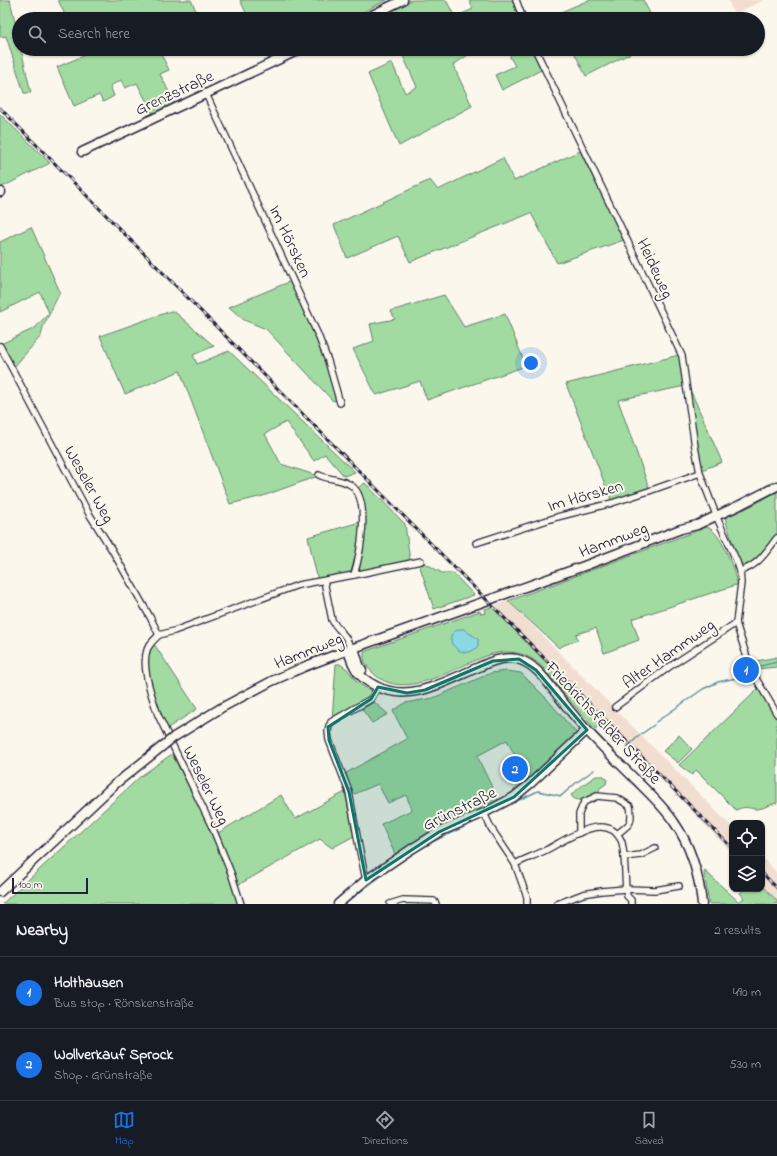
<!DOCTYPE html>
<meta charset="utf-8">
<style>
body{margin:0;font-family:"Indie Flower",sans-serif;background:#20242c;color:#f1f3f6}
.controls{position:absolute;right:12px;bottom:12px;display:grid;overflow:hidden;border-radius:8px;box-shadow:0 1px 3px #0004}
.controls button{width:36px;height:36px;display:grid;place-items:center;padding:0;border:0;border-bottom:1px solid #363941;background:#171b24;color:#f1f3f6;font:20px sans-serif}
.scale{position:absolute;left:12px;bottom:10px;width:76px;box-sizing:border-box;padding-left:4px;border:2px solid #22223b;border-top:0;font-size:11px;line-height:14px;white-space:nowrap;color:#22223b;-webkit-text-stroke:3px #fbf7ec;paint-order:stroke}
.you{position:absolute;left:531px;top:363px;width:14px;height:14px;margin:-10px;border:3px solid #fff;border-radius:50%;background:#1a73e8;box-shadow:0 0 0 6px #1a73e833}
.badge{display:grid;place-items:center;width:26px;height:26px;border-radius:50%;background:#1a73e8;color:#fff;font-size:13px;font-weight:700}
.pin{position:absolute;translate:-50% -50%;border:2px solid #fff;box-shadow:0 1px 4px #0006}
.list{margin:0;padding:0;list-style:none}
h2{display:flex;justify-content:space-between;align-items:center;height:52px;margin:0;padding:0 16px;font-size:17px}
h2 small{font-size:13px;font-weight:400;color:#9ea1a6}
.list li{display:grid;grid-template-columns:26px 1fr auto;gap:12px;align-items:center;box-sizing:border-box;height:72px;padding:0 16px;border-top:1px solid #363941}
.list b{display:block;font-size:15px;white-space:nowrap}
.list p{margin:0;font-size:13px;white-space:nowrap;color:#9ea1a6}
.list em{font-size:13px;font-style:normal;color:#9ea1a6}
.icon{flex:none;width:22px;height:22px;fill:none;stroke:currentColor;stroke-width:2;stroke-linecap:round;stroke-linejoin:round}
.map{position:relative;flex:none;width:777px;height:904px;overflow:hidden}
.search{position:absolute;background:#171b24;box-shadow:0 1px 3px #0004;left:12px;right:12px;top:12px;height:44px;display:flex;align-items:center;gap:10px;box-sizing:border-box;padding:0 14px;border-radius:22px;color:#9ea1a6;font-size:15px}
.sheet{height:196px;background:#171b24}
nav{display:flex;justify-content:space-around;align-items:center;box-sizing:border-box;height:56px;border-top:1px solid #363941;background:#171b24;font-size:11px;color:#9ea1a6}
nav a{display:grid;justify-items:center;gap:2px}
nav .on{color:#1a73e8}
.map>svg:first-child{display:block}
</style>
<div class="map">
<svg width="777" height="904" viewBox="0 0 777 904">
<rect width="100%" height="100%" fill="#fbf7ec"/>
<filter id="ink" filterUnits="userSpaceOnUse"><feTurbulence type="fractalNoise" baseFrequency=".025" numOctaves="2"/><feDisplacementMap in="SourceGraphic" scale="8" xChannelSelector="R" yChannelSelector="G"/><feConvolveMatrix kernelMatrix="1 2 1 2 8 2 1 2 1" color-interpolation-filters="sRGB"/></filter>
<g filter="url(#ink)">
<!-- built -->
<g fill="#f1ded1">
<polygon points="728,0 764,0 734,14"/>
<polygon points="508,601 732,827 732,853 630,747 492,607"/>
<polygon points="762,857 777,873 777,901 762,885"/>
</g>
<!-- green -->
<g fill="#a2dba1" stroke="#627e6e">
<polygon points="0,0 10,0 19,39 19,49 21,49 31,93 24,93 6,36 0,37"/>
<polygon points="58,0 191,0 200,19 67,19"/>
<polygon points="240,0 387,0 348,19 249,19"/>
<polygon points="411,0 446,0 455,17 473,9 469,0 513,0 519,19 386,19 384,14"/>
<polygon points="589,0 643,0 653,19 556,19 554,15"/>
<polygon points="80,49 162,49 159,50 169,70 160,74 175,104 153,114 137,83 125,88 121,80 110,86 114,96 103,102 99,95 74,106 57,67 83,56"/>
<polygon points="400,49 477,49 453,65 472,106 399,146 368,74 392,63 405,93 417,87"/>
<polygon points="512,49 532,49 541,70 502,90 495,75 515,66 510,57"/>
<polygon points="570,49 639,49 586,76 574,52 572,53"/>
<polygon points="0,114 50,163 0,188"/>
<polygon points="580,151 624,240 557,263 531,213 410,262 398,236 347,258 334,225 430,180 438,190 503,158 514,181"/>
<polygon points="31,227 60,292 43,327 41,336 13,368 1,344 35,328 49,313 40,292 0,312 0,242"/>
<polygon points="291,281 325,360 337,400 333,401 266,329 244,320 229,307"/>
<polygon points="444,295 464,327 505,314 526,366 427,400 420,381 376,395 353,349 374,341 370,324 395,319 391,311"/>
<polygon points="171,311 176,313 214,346 193,355 197,364 229,351 355,472 344,476 325,454 314,461 286,422 265,434 281,464 318,476 263,496 230,504 180,371 125,394 100,336"/>
<polygon points="679,355 681,364 685,386 618,400 649,488 611,500 566,384"/>
<polygon points="689,387 722,462 702,470"/>
<polygon points="365,483 405,524 410,561 358,572 364,509 361,495 358,488"/>
<path d="M777,491V534L753,563L745,567C736,561 729,529 725,518L753,505Z"/>
<polygon points="360,522 356,557 352,573 318,581 308,537"/>
<path d="M707,527C720,531 734,567 736,581L739,582V584L632,619L639,640L604,653L596,628L576,634L578,640L564,645L559,648L508,601Z"/>
<polygon points="425,563 442,573 453,573 474,595 434,609 419,564"/>
<path d="M492,607L604,721L595,729C585,718 575,707 565,695C553,681 542,661 524,655C516,652 505,651 497,653C462,660 406,707 372,672C367,667 363,661 364,653L366,651L480,611L481,614L486,613L485,609Z"/>
<path d="M154,644L197,709L166,729C158,709 146,680 148,658C148,653 152,648 154,644Z"/>
<polygon points="777,657 777,667 756,669 752,662"/>
<path d="M336,664H340L347,669L357,682L372,692C362,705 346,712 332,720Z"/>
<polygon points="506,671 521,673 546,698 578,735 528,782 507,740 477,756 499,802 437,829 396,856 381,824 412,810 406,795 388,803 378,784 352,795 346,773 407,739 393,711 405,703 433,698 491,673"/>
<path d="M758,689L777,719V803C770,804 765,808 758,809C749,809 746,805 736,810L696,770L692,775L679,765Z"/>
<polygon points="374,702 388,714 372,723 362,709"/>
<polygon points="679,735 692,749 678,763 663,751"/>
<polygon points="172,754 210,828 229,873 238,904 2,904 141,776"/>
<polygon points="596,776 604,776 607,779 606,784 600,788 597,795 583,801 574,799 571,795 584,784"/>
<polygon points="345,792 354,836 332,848 320,839 238,885 218,833 281,795 295,819"/>
<polygon points="705,871 739,902 744,898 740,893 744,889 762,889 762,885 777,901 777,904 709,904 704,872"/>
</g>
<!-- water -->
<path fill="#89d9e5" stroke="#6090a1" d="M460,629H464C468,634 474,635 478,639V646C462,665 437,635 460,629Z"/>
<g fill="none" stroke-linecap="round" stroke-linejoin="round">
<!-- stream -->
<g stroke="#6090a1" stroke-width="1.5">
<polyline points="756,667 777,662"/>
<polyline points="656,722 703,689 718,682 736,678 747,671"/>
<polyline points="626,748 640,735 654,725"/>
<polyline points="494,812 538,791 561,796 577,782 594,770"/>
<polyline points="402,860 432,842 478,820"/>
<polyline points="345,903 393,867"/>
</g>
<!-- street casing -->
<g stroke="#22223b" stroke-width="8">
<g id="street">
<polyline points="516,0 523,19"/>
<polyline points="535,49 628,242 682,356 695,447 700,473 718,520 737,562 740,571 741,583 736,623 751,670 777,714"/>
<polyline points="206,94 257,203 318,335 328,361 340,403"/>
<polyline points="0,346 88,512 112,550 150,617 159,635 174,631 298,585 354,575 421,561"/>
<path d="M319,475C329,480 342,478 352,486C371,501 360,555 354,575"/>
<polyline points="476,543 557,517 612,503 649,491 700,473"/>
<path d="M740,571C758,566 766,552 777,538"/>
<path d="M324,581L332,620C339,632 348,635 350,649"/>
<path d="M159,635C154,640 149,644 147,650C141,668 152,697 158,715L213,829L231,873L241,904"/>
<polyline points="615,707 669,667 736,623"/>
<polyline points="484,813 491,828 515,864 527,897 527,904"/>
<path d="M579,833V814L584,802L597,796L617,798L630,806C633,824 630,824 617,834"/>
<polyline points="624,857 641,855 655,848"/>
<path d="M515,864C525,859 536,855 546,850C566,840 606,810 621,840C625,847 625,880 626,889L627,896L631,900V904"/>
<path d="M366,880L359,847L349,792L329,740C328,733 327,728 331,722L371,699L378,687"/>
<polyline points="390,904 403,900 434,901 436,904"/>
<polyline points="557,904 583,894 601,891 626,889 655,890 679,886"/>
</g>
</g>
<!-- secondary casing -->
<g stroke="#22223b" stroke-width="11">
<g id="secondary">
<polyline points="364,19 403,0"/>
<polyline points="82,152 301,49"/>
<polyline points="0,192 1,192"/>
<polyline points="354,648 359,665 362,670"/>
<path d="M348,650C353,668 359,678 376,686C410,704 448,680 479,667C491,661 504,656 517,659C538,664 550,687 563,702C585,731 612,756 637,781C650,794 664,807 674,822C691,846 699,875 702,904"/>
<polyline points="174,737 221,708 272,681 306,666 348,650 584,566 681,529 697,525 716,516 740,505 777,486"/>
<polyline points="0,892 114,785 164,745"/>
<polyline points="338,904 366,880 410,850 439,832 484,813 514,797 531,783 587,730"/>
</g>
</g>
<!-- street -->
<use href="#street" stroke="#fbf7ec" stroke-width="5.5"/>
<!-- secondary -->
<use href="#secondary" stroke="#fbf7ec" stroke-width="8"/>
<!-- rail casing -->
<g stroke="#22223b" stroke-width="3">
<g id="rail">
<polyline points="0,108 732,848"/>
<polyline points="762,873 777,888"/>
</g>
</g>
<!-- rail -->
<use href="#rail" stroke="#fbf7ec" stroke-width="1.5" stroke-dasharray="4.5" stroke-linecap="butt"/>
<!-- secondary-bridge casing -->
<g stroke="#22223b" stroke-width="11" stroke-linecap="butt">
<polyline id="secondary-bridge" points="164,745 174,737"/>
</g>
<!-- secondary-bridge -->
<use href="#secondary-bridge" stroke="#fbf7ec" stroke-width="8"/>
</g>
</g>
<!-- marked area -->
<path fill="#0f766e" fill-opacity="0.2" stroke="#0f766e" stroke-width="3" stroke-linejoin="round" d="M519,659L536,670L587,730L514,797L439,832L366,880L349,792L329,740L328,727L371,699L378,687L407,693L425,690L493,661Z"/>
<g text-anchor="middle" stroke-width="4" stroke-linejoin="round" paint-order="stroke">
<!-- street labels -->
<g font-size="17" fill="#22223b" stroke="#fbf7ec">
<text transform="translate(174 92) rotate(-25)" y="6">Grenzstraße</text>
<text transform="translate(291 241) rotate(65)" y="6">Im Hörsken</text>
<text transform="translate(656 268) rotate(65)" y="6">Heideweg</text>
<text transform="translate(90 484) rotate(61)" y="6">Weseler Weg</text>
<text transform="translate(585 495) rotate(-16)" y="6">Im Hörsken</text>
<text transform="translate(613 539) rotate(-21)" y="6">Hammweg</text>
<text transform="translate(308 650) rotate(-22)" y="6">Hammweg</text>
<text transform="translate(668 653) rotate(-35)" y="6">Alter Hammweg</text>
<text transform="translate(604 722) rotate(47)" y="6">Friedrichsfelder Straße</text>
<text transform="translate(207 785) rotate(64)" y="6">Weseler Weg</text>
<text transform="translate(459 808) rotate(-26)" y="6">Grünstraße</text>
</g>
</g>
</svg>
<div class="controls">
<button><svg class="icon" aria-label="locate" viewBox="0 0 24 24"><circle cx="12" cy="12" r="6"/><path d="M12 2v4M12 18v4M2 12h4M18 12h4"/></svg></button>
<button><svg class="icon" aria-label="layers" viewBox="0 0 24 24"><path d="M12 4l9 5-9 5-9-5zM3 14l9 5 9-5"/></svg></button>
</div>
<div class="scale">100 m</div>
<div class="you"></div>
<div class="pin badge" style="left:746px;top:670px">1</div>
<div class="pin badge" style="left:515px;top:769px">2</div>
<div class="search"><svg class="icon" aria-label="search" viewBox="0 0 24 24"><circle cx="10" cy="10" r="6"/><path d="M15 15l6 6"/></svg>Search here</div>
</div>
<section class="sheet">
<h2>Nearby<small>2 results</small></h2>
<ul class="list">
<li><span class="badge">1</span><div><b>Holthausen</b><p>Bus stop · Rönskenstraße</p></div><em>490 m</em></li>
<li><span class="badge">2</span><div><b>Wollverkauf Sprock</b><p>Shop · Grünstraße</p></div><em>530 m</em></li>
</ul>
</section>
<nav>
<a class="on"><svg class="icon" aria-label="map" viewBox="0 0 24 24"><path d="M3 6l6-2 6 2 6-2v14l-6 2-6-2-6 2zM9 4v14M15 6v14"/></svg>Map</a>
<a><svg class="icon" aria-label="directions" viewBox="0 0 24 24"><path d="M12 3l9 9-9 9-9-9zM9 14v-3h6M13 9l2 2-2 2"/></svg>Directions</a>
<a><svg class="icon" aria-label="saved" viewBox="0 0 24 24"><path d="M7 4h10v16l-5-4-5 4z"/></svg>Saved</a>
</nav>
